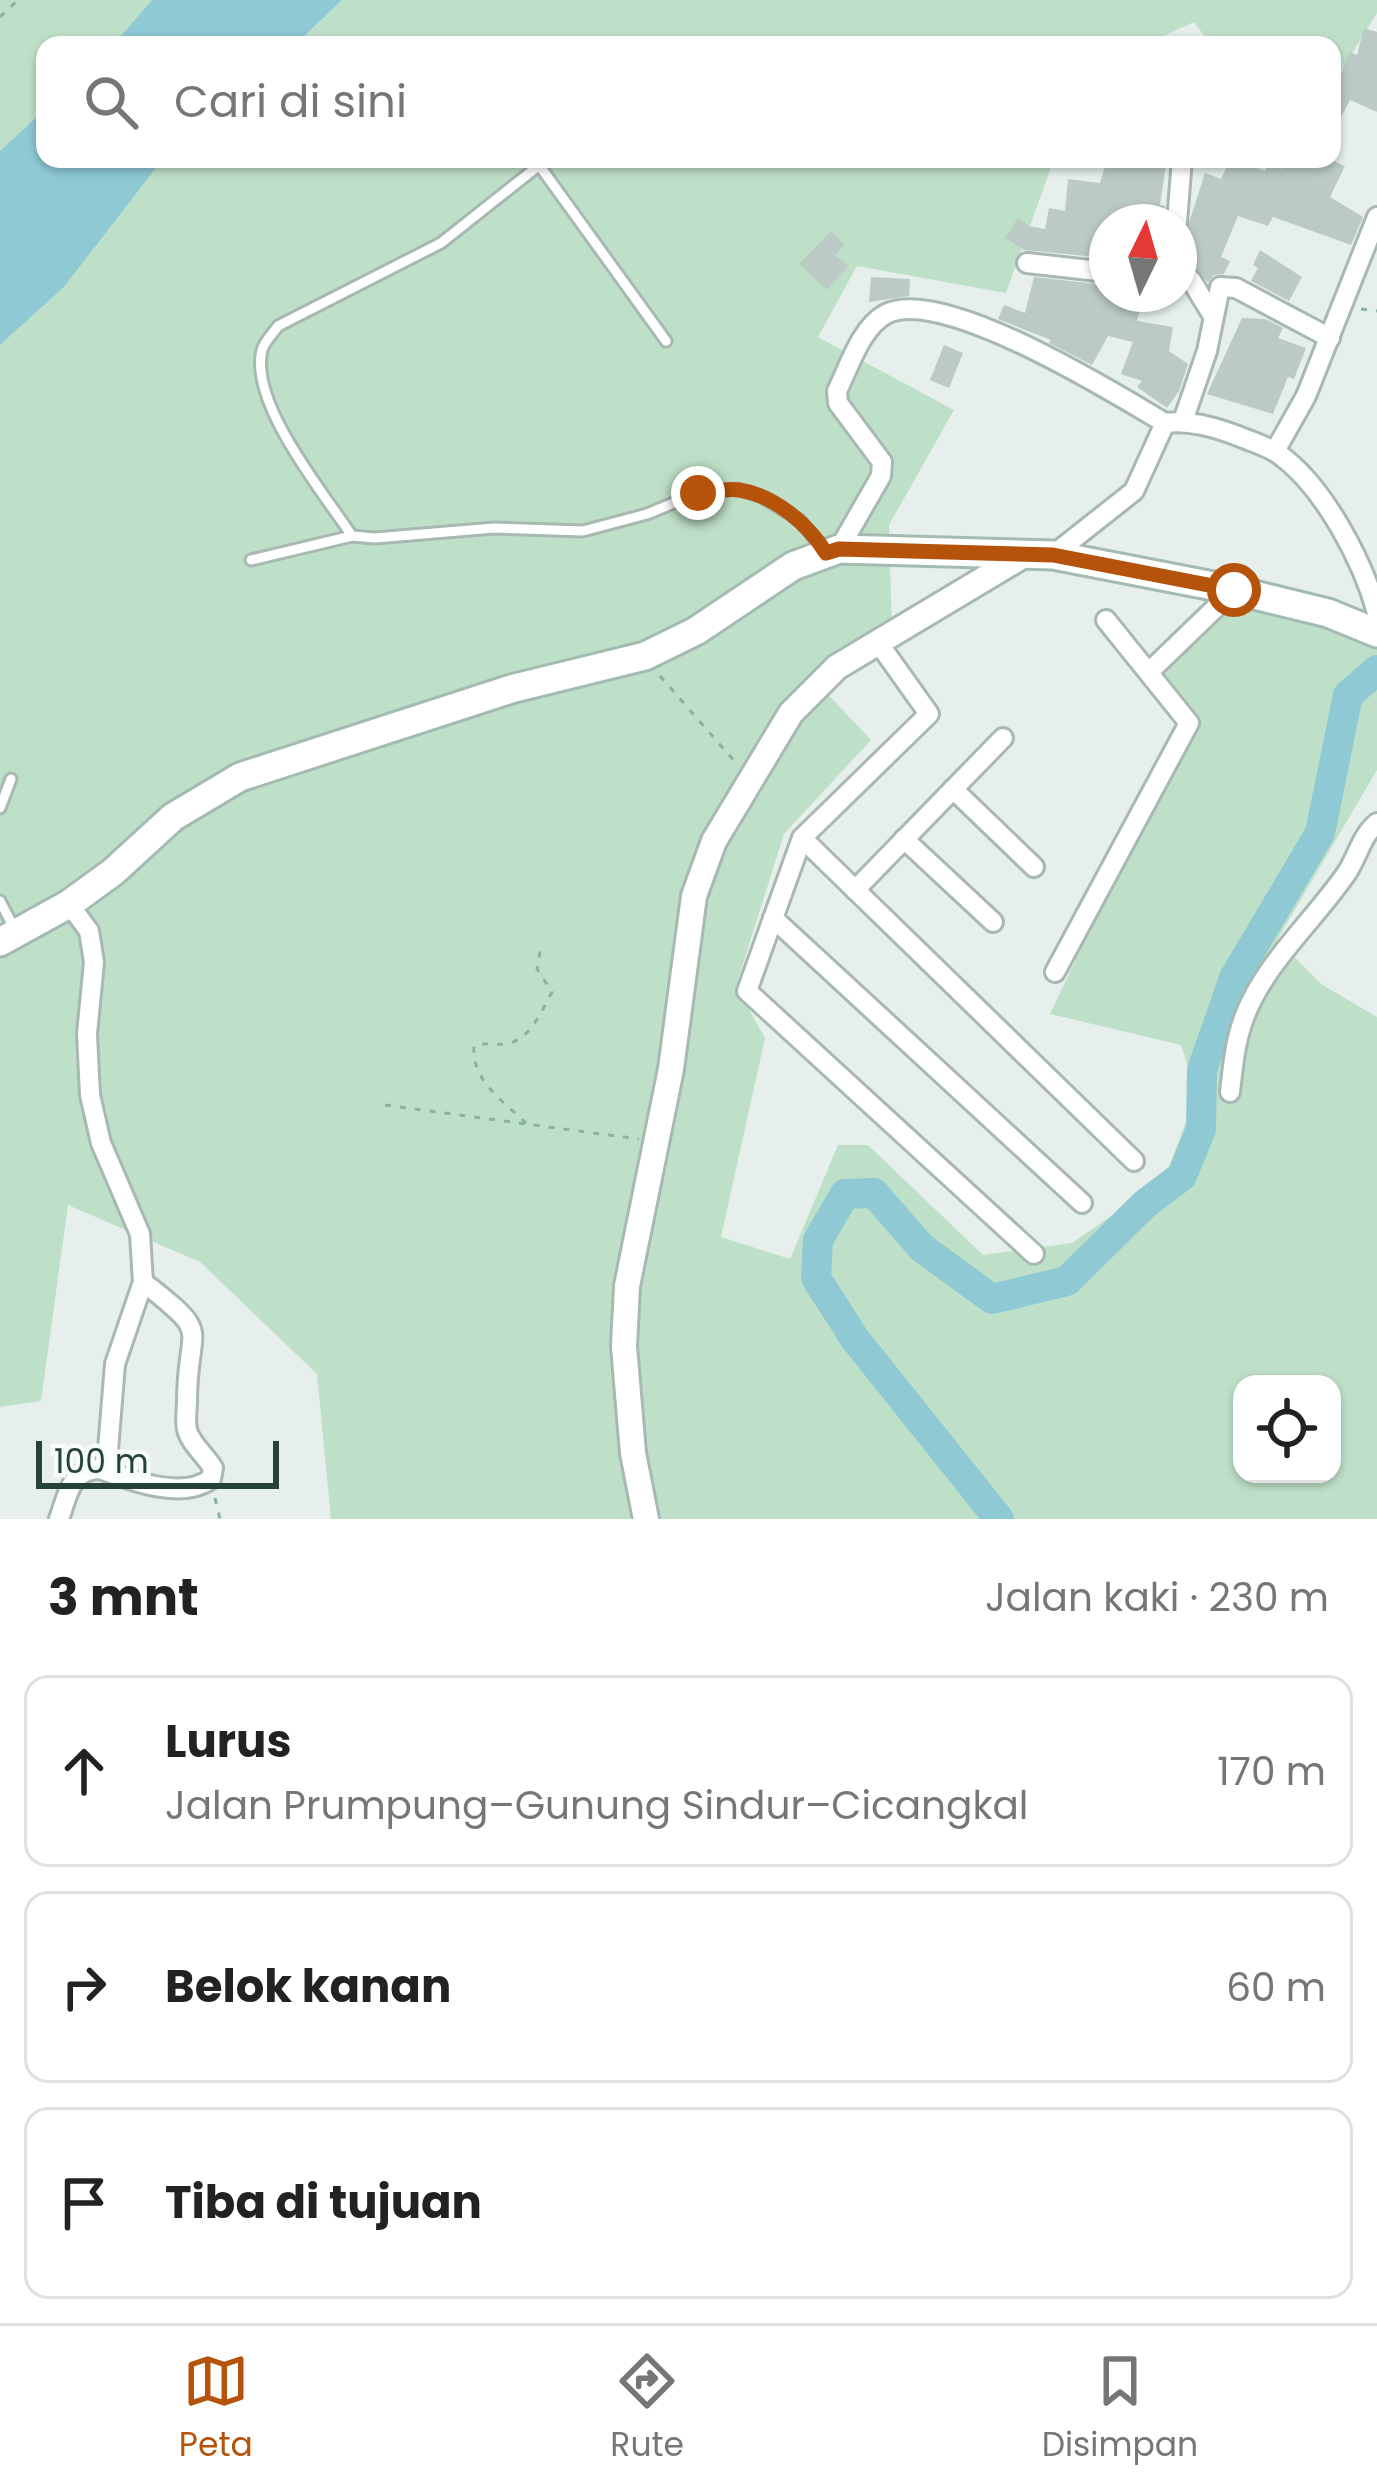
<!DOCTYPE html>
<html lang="id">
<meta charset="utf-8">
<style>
body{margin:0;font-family:Poppins,sans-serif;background:#f2f2f2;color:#222}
.controls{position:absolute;right:36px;bottom:36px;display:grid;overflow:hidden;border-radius:24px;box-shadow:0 3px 9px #0004}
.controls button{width:108px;height:108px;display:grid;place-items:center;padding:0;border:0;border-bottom:3px solid #e0e0e0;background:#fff;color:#222;font:60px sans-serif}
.compass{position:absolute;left:1089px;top:204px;width:108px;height:108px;border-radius:50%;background:#fff;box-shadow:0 3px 9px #0004;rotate:5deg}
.scale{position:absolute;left:36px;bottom:30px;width:243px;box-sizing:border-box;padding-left:12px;border:6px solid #24423a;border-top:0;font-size:33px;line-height:42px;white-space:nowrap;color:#24423a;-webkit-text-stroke:9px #f7fbf9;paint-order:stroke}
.stop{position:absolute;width:36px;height:36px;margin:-27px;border:9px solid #b45309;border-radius:50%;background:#fff}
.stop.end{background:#b45309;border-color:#fff;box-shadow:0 3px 12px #0008}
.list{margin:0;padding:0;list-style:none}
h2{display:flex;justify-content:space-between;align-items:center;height:156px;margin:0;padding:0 48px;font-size:51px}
h2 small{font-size:39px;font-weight:400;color:#767676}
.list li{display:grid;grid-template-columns:78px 1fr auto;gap:36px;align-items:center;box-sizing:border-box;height:192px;margin:0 24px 24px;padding:0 24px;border:3px solid #e0e0e0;border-radius:24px}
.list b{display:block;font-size:45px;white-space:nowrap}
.list p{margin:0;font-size:39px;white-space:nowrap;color:#767676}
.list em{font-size:39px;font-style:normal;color:#767676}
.icon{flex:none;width:66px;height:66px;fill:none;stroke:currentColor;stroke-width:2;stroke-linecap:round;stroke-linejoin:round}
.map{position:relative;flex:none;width:1377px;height:1519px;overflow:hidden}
.search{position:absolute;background:#fff;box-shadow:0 3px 9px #0004;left:36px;right:36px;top:36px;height:132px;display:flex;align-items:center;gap:30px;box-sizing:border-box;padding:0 42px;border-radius:24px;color:#767676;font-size:45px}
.sheet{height:804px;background:#fff}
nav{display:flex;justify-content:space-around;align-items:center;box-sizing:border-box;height:168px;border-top:3px solid #e0e0e0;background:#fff;font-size:33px;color:#767676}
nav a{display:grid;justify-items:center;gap:6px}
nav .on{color:#b45309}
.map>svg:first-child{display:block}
</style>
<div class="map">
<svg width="1377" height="1519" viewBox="0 0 1377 1519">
<rect width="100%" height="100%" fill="#e6efeb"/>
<!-- green -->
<g fill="#bfe0c8" fill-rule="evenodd">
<polygon points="0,0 152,0 113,45 45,45 45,109 0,151"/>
<polygon points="342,0 1377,0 1377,13 1332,85 1332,45 1211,45 1194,22 1144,45 295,45"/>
<path d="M163,159H1054L1006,293L857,266L818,337L954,410L889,525L892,632L822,688L871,740L784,834L736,986L765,1038L721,1237L790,1259L838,1145H868L983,1255L1072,1243L1164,1179L1197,1094L1181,1045L1050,1014L1187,723L1161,680L1214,604L1377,622V770L1277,940L1321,984L1377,1017V1519H331L317,1374L200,1262L68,1205L41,1401L0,1407V345L64,287ZM1242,1384H1332V1474H1242Z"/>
</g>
<!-- water -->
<g fill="#8ec9d4">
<polygon points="152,0 342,0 295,45 113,45"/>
<polygon points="45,109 45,159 163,159 64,287 0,345 0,151"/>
</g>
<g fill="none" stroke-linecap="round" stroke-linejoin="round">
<!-- river -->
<polyline stroke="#8ec9d4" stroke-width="30" points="999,1519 855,1339 816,1278 818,1240 845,1194 874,1193 922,1248 992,1299 1067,1281 1145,1204 1182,1176 1201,1129 1202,1070 1234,978 1320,833 1348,695 1377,670"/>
</g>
<!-- building -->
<g fill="#bbcac4">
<polygon points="1364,28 1377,32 1377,112 1350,100 1332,134 1332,95 1350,52 1357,55"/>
<polygon points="1107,159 1148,167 1149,161 1166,164 1160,205 1165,206 1164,222 1107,222 1107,258 1024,250 1005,238 1018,218 1029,226 1045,229 1049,208 1065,211 1068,179 1100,183"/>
<polygon points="1230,159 1265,171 1269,163 1282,169 1283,159 1329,159 1345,166 1330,197 1363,217 1351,245 1273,217 1268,226 1238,216 1221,257 1230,261 1224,274 1214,275 1208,282 1184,259 1189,236 1185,235 1205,173 1221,179"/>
<polygon points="831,231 845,245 835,255 848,266 827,290 799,264"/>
<polygon points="1260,250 1302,277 1289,301 1251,281 1258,268 1253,265"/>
<polygon points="871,277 910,279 909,296 869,302"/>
<polygon points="1034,277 1105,285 1103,294 1144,294 1137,321 1173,327 1169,351 1188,364 1179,391 1167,408 1137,387 1142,381 1121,374 1133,342 1108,336 1092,365 1049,343 1051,340 998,319 1004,305 1025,313"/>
<polygon points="1238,305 1283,328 1278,338 1306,348 1294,379 1288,377 1273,414 1207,394 1242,318 1265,319"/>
<polygon points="944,345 963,353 949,388 930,380"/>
</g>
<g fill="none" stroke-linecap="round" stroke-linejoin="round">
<!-- service casing -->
<g stroke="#a8b8b2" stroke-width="15">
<g id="service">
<polyline points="539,165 666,341"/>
<path d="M352,536C323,492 249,403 262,350C264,342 274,332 278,326L441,243L547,159"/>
<polyline points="251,560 352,536 375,538 494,528 583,531 647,514 698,493 737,489 760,496 800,520 824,551"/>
<polyline points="0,808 11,779"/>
<polyline points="0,901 14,928"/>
</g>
</g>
<!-- minor casing -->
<g stroke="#a8b8b2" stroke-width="24">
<g id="minor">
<polyline points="1177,222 1182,159"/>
<polyline points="1027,263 1107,272"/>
<polyline points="1179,271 1191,280 1213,316"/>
<polyline points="1183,421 1207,351 1220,287 1236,288 1330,338"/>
<polyline points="1275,451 1306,396 1377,217"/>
<path d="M839,549L881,476L882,462L838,403L837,391C849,367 861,327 886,314C941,285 1114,393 1165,423"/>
<path d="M1053,555L1134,491L1165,423C1190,420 1214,427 1238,436C1252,442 1268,446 1280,455C1324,487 1363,561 1377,613"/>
<polyline points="877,641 929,714 802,838 1134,1161"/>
<polyline points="1149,672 1234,590"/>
<polyline points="953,789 1034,867"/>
<polyline points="802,838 747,991 1034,1254"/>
<polyline points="904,839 993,922"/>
<polyline points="855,890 1003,738"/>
<polyline points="773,918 1082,1203"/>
<polyline points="1055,972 1189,723 1106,620"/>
<path d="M1230,1092C1233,1066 1235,1042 1244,1018C1265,962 1315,920 1348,871C1358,855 1362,835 1377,823"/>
<path d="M100,1469C132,1481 182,1500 211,1479L213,1468C206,1456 189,1442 187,1429C185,1421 187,1409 187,1401C187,1322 215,1338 143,1282"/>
<path d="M59,1519C68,1495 70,1469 100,1469L107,1462L115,1364L143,1282L140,1234L101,1143L90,1095L87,1034L94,962L89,931L69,904"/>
</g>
</g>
<!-- tertiary casing -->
<g stroke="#a8b8b2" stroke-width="30">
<polyline id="tertiary" points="646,1519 633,1453 624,1346 627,1286 671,1069 694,896 714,841 791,713 837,667 1024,555"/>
</g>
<!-- secondary casing -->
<g stroke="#a4bbb3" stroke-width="33">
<polyline id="secondary" points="0,942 69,904 113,872 173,817 240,777 511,689 645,656 696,631 793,566 839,549 1053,555 1234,590 1328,613 1377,633"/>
</g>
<!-- path -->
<g stroke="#86b3a5" stroke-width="3" stroke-dasharray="6 9" stroke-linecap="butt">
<polyline points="0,17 18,0"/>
<polyline points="1361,309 1377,311"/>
<polyline points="660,676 736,763"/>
<polyline points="385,1105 639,1139"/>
<path d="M526,1123C503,1101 471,1080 474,1046C486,1042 493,1045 505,1044C530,1041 541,1012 552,992L537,969L541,946"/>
<polyline points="215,1498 220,1519"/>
</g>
<!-- service -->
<use href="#service" stroke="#fff" stroke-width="9"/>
<!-- minor -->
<use href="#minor" stroke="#fff" stroke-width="18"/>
<!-- tertiary -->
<use href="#tertiary" stroke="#fff" stroke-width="24"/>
<!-- secondary -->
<use href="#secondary" stroke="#fff" stroke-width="27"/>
</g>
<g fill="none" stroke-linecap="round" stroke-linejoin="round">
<!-- route -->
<path stroke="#b45309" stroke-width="15" d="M698,493C711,492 726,488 739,490C774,495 808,524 826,553L839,549L1053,555L1234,590"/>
</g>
</svg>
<div class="controls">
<button><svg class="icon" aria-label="locate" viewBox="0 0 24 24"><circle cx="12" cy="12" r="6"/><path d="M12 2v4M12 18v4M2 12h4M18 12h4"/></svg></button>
</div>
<svg class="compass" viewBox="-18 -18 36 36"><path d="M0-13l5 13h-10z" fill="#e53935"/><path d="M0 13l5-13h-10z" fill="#767676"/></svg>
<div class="scale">100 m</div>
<div class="stop" style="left:1234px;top:590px"></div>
<div class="stop end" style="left:698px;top:493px"></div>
<div class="search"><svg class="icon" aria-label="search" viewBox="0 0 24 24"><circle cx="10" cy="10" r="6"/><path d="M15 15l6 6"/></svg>Cari di sini</div>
</div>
<section class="sheet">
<h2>3 mnt<small>Jalan kaki · 230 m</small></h2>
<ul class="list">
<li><svg class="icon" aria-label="ahead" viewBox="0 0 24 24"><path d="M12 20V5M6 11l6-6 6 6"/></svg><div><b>Lurus</b><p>Jalan Prumpung–Gunung Sindur–Cicangkal</p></div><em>170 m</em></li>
<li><svg class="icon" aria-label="right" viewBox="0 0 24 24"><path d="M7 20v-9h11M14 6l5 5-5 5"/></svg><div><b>Belok kanan</b></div><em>60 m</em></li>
<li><svg class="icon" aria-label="arrive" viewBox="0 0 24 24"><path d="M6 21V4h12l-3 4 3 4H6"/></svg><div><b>Tiba di tujuan</b></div></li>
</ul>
</section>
<nav>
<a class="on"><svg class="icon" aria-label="map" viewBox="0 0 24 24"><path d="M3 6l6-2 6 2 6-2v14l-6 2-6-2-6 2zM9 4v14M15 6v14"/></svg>Peta</a>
<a><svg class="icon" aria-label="directions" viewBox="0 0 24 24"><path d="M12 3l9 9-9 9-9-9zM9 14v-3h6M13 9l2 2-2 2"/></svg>Rute</a>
<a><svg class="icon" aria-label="saved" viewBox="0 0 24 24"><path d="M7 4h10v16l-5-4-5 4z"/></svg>Disimpan</a>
</nav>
